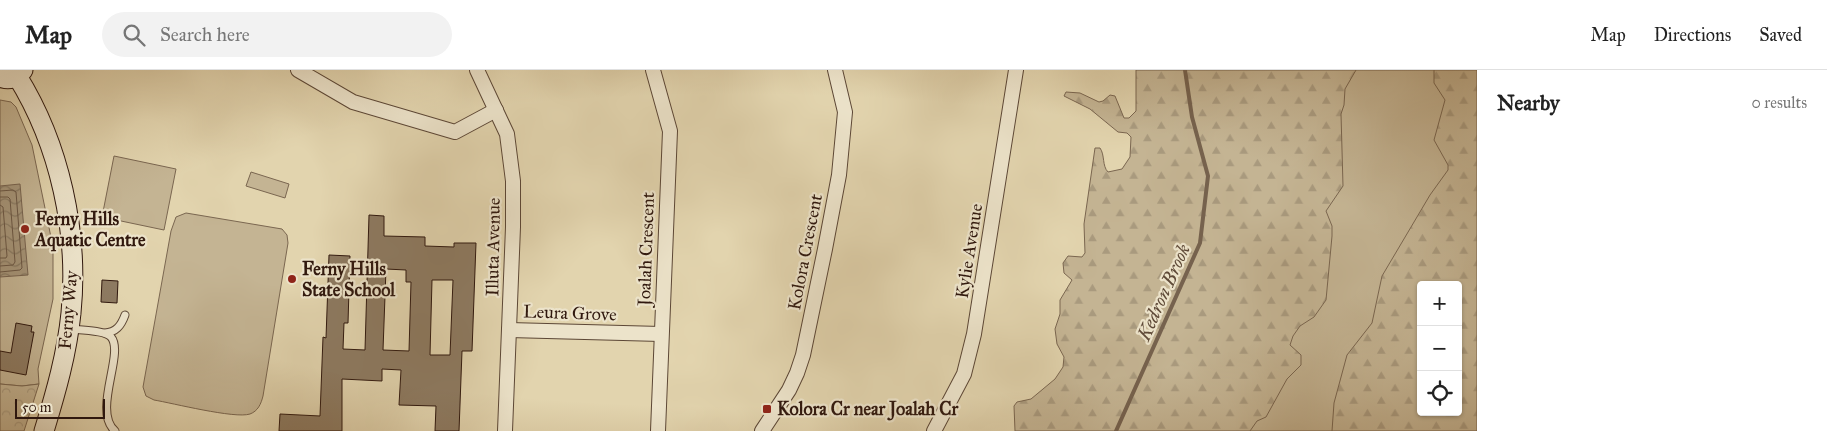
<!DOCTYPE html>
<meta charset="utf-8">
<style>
body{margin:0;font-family:"IM FELL Great Primer",serif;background:#f2f2f2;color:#222}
.controls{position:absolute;right:15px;bottom:15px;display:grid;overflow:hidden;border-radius:5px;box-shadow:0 1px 4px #0004}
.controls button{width:45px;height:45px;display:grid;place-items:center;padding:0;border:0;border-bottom:1px solid #e0e0e0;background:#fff;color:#222;font:25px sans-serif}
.scale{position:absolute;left:15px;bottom:12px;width:90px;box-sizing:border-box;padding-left:5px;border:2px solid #30180e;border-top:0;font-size:14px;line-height:18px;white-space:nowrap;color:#30180e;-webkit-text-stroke:4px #ece3ca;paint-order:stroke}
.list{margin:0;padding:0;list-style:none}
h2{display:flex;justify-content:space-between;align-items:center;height:65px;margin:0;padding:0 20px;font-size:21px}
h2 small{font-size:16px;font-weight:400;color:#767676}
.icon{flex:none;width:28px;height:28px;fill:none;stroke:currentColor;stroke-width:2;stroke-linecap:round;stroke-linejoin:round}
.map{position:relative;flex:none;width:1477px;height:361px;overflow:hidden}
header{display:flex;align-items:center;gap:30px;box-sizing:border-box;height:70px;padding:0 25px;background:#fff;border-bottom:1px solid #e0e0e0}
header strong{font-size:24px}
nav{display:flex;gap:28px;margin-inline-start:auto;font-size:18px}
.search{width:350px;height:45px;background:#f2f2f2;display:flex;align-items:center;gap:12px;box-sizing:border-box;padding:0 18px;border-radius:28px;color:#767676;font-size:19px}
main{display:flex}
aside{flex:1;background:#fff}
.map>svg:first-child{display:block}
</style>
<header>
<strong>Map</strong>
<div class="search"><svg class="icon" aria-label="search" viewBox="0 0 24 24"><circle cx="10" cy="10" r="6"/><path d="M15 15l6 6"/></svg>Search here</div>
<nav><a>Map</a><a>Directions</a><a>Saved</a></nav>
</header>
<main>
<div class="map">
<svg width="1477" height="361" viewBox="0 0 1477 361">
<defs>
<pattern id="forest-firs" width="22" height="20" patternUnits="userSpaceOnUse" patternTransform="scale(1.25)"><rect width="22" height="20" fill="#c4b493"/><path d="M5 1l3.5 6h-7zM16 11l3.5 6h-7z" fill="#a99a7e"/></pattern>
<pattern id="park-crowns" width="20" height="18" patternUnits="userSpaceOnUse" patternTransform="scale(1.25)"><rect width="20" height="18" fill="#c4b493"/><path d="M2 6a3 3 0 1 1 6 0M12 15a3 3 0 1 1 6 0" fill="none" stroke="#a99a7e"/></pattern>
<pattern id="water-waves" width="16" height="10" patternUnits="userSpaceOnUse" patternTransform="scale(1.25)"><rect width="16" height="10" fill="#a59478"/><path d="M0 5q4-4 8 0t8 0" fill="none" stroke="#877861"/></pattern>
</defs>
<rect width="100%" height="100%" fill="#e2d4ae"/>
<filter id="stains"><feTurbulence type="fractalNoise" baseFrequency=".004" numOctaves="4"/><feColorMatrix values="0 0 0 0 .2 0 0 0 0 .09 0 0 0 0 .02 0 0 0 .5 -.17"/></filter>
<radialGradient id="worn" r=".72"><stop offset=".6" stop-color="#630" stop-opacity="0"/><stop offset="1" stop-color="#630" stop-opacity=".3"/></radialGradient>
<!-- green -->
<g fill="#c4b493" stroke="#7a6650" fill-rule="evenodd">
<path d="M1259,0H1477V361H1166ZM1421,215H1458V342H1421Z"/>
<polygon points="0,30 11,32 16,37 32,75 53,177 53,229 38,299 39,314 22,316 0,314"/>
<polygon points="114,86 176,99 164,160 102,147"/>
<polygon points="251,102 289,114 285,128 246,116"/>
<path d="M186,143L282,159L287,165L288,173L263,326C261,334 258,341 250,344C235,349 172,333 154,330L146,326L143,317L171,161L176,147Z"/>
</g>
<!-- forest -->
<g fill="url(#forest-firs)" stroke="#7a6650" fill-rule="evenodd">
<path d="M1136,0H1356L1345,19L1344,35L1341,44L1343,116L1326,141L1332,156V166L1326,230L1314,247L1300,256L1293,266L1290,275L1301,285V295L1287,309L1266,347L1257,351L1250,361H1015L1014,336L1017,332L1031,329L1055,309L1063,297L1064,287L1057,274L1055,259L1060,244V230L1072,210L1064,203L1063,193L1068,186L1082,187L1085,183L1084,154L1095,78H1100C1105,85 1102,96 1108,102L1122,99L1130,87L1131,67L1127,63L1118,62L1090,39L1064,26L1066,22L1080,23L1099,32L1103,31L1110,25L1115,26L1124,48H1129L1136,41Z"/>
<path d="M1434,0H1477V361H1332L1334,333L1347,285L1372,253L1382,206L1430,125L1448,100V95L1434,70L1445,30L1434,13ZM1421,215H1458V342H1421Z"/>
</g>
<!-- park -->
<polygon fill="url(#park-crowns)" stroke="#7a6650" points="0,314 22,316 39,314 24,361 0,361"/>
<!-- water -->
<polygon fill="url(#water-waves)" stroke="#76624e" points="20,114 28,205 0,207 0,116"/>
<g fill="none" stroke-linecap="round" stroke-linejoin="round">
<!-- shore -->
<g stroke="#6a5643" stroke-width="1">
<polyline points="0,121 13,120 16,122 22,198 20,200 0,202"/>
<polyline points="0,127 8,127 10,129 15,192 13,195 0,196"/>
<polyline points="0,135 3,137 7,186 6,188 0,188"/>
</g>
<!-- stream -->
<polyline stroke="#76624e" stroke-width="4" points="1116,361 1200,173 1208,106 1192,47 1185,0"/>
</g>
<!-- building -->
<g fill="#8d7a61" stroke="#30180e" fill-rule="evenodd">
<path d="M369,145L384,146V166L425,167V176L454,177V173H476L472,281H462L459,361H435L436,336L399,335L401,300L382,299V311L342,309V361H279L280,344L320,346L323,267L326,268L329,185L350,186L348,253H344L343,279L365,280ZM386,199L406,200V212H411L409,281L383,280ZM432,210H453L450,285H430Z"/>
<polygon points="102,210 118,211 117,233 101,232"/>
<polygon points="16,253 32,256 31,262 34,262 26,305 0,300 0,281 11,283"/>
</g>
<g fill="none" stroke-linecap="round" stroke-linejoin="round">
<!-- lane casing -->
<g stroke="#5c4736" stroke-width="9">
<g id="lane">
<path d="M69,259C79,260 105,260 111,267C125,283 92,341 115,361"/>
<path d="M105,263C116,262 121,256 125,245"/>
</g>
</g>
<!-- street casing -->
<g stroke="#5c4736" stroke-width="16">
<g id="street">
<polyline points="298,0 353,32 455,62 496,40"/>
<polyline points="477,0 507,64 513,111 513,157 505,361"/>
<polyline points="653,0 670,61 658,361"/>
<polyline points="509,260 661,264"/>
<polyline points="762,361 789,320 797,303 803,285 825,179 839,105 845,42 835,0"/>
<polyline points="934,361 964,304 974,264 1016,0"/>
</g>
</g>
<!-- secondary casing -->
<g stroke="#30180e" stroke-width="21">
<g id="secondary">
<path d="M17,6C60,75 79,163 71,243C67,283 56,322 44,361"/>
<path d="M0,7C9,11 17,8 23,0"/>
</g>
</g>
<!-- lane -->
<use href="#lane" stroke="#ece3ca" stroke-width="7"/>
<!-- street -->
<use href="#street" stroke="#ece3ca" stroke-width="14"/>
<!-- secondary -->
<use href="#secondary" stroke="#ece3ca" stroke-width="19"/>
</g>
<!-- markers -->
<g fill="#8f2418" stroke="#ece3ca" stroke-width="2">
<circle cx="25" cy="159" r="5"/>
<circle cx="292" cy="209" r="5"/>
<rect x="762" y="334" width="10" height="10" rx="2.5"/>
</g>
<g text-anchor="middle" stroke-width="4.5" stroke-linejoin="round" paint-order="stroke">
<!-- poi labels -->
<g font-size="18" font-weight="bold" fill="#30180e" stroke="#ece3ca" text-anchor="start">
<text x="35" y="155">Ferny Hills<tspan x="35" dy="21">Aquatic Centre</tspan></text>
<text x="302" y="205">Ferny Hills<tspan x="302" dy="21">State School</tspan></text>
<text x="777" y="345">Kolora Cr near Joalah Cr</text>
</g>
<!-- street labels -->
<g font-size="18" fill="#30180e" stroke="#ece3ca">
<text transform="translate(493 177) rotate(-89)" y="6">Illuta Avenue</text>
<text transform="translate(646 179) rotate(-88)" y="6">Joalah Crescent</text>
<text transform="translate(969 181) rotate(-81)" y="6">Kylie Avenue</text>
<text transform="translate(805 182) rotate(-79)" y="6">Kolora Crescent</text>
<text transform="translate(68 240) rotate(-85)" y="6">Ferny Way</text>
<text transform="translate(570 243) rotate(2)" y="6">Leura Grove</text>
</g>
<!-- water labels -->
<g font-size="19" font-style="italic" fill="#5f4a38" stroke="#ece3ca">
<text transform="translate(1163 222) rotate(-66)" y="7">Kedron Brook</text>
</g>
</g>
<rect width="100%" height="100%" filter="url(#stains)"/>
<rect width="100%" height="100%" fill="url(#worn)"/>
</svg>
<div class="controls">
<button>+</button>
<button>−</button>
<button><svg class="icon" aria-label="locate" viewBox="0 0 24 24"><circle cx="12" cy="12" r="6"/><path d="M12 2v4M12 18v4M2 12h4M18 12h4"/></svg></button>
</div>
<div class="scale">50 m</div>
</div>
<aside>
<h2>Nearby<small>0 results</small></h2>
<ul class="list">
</ul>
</aside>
</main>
